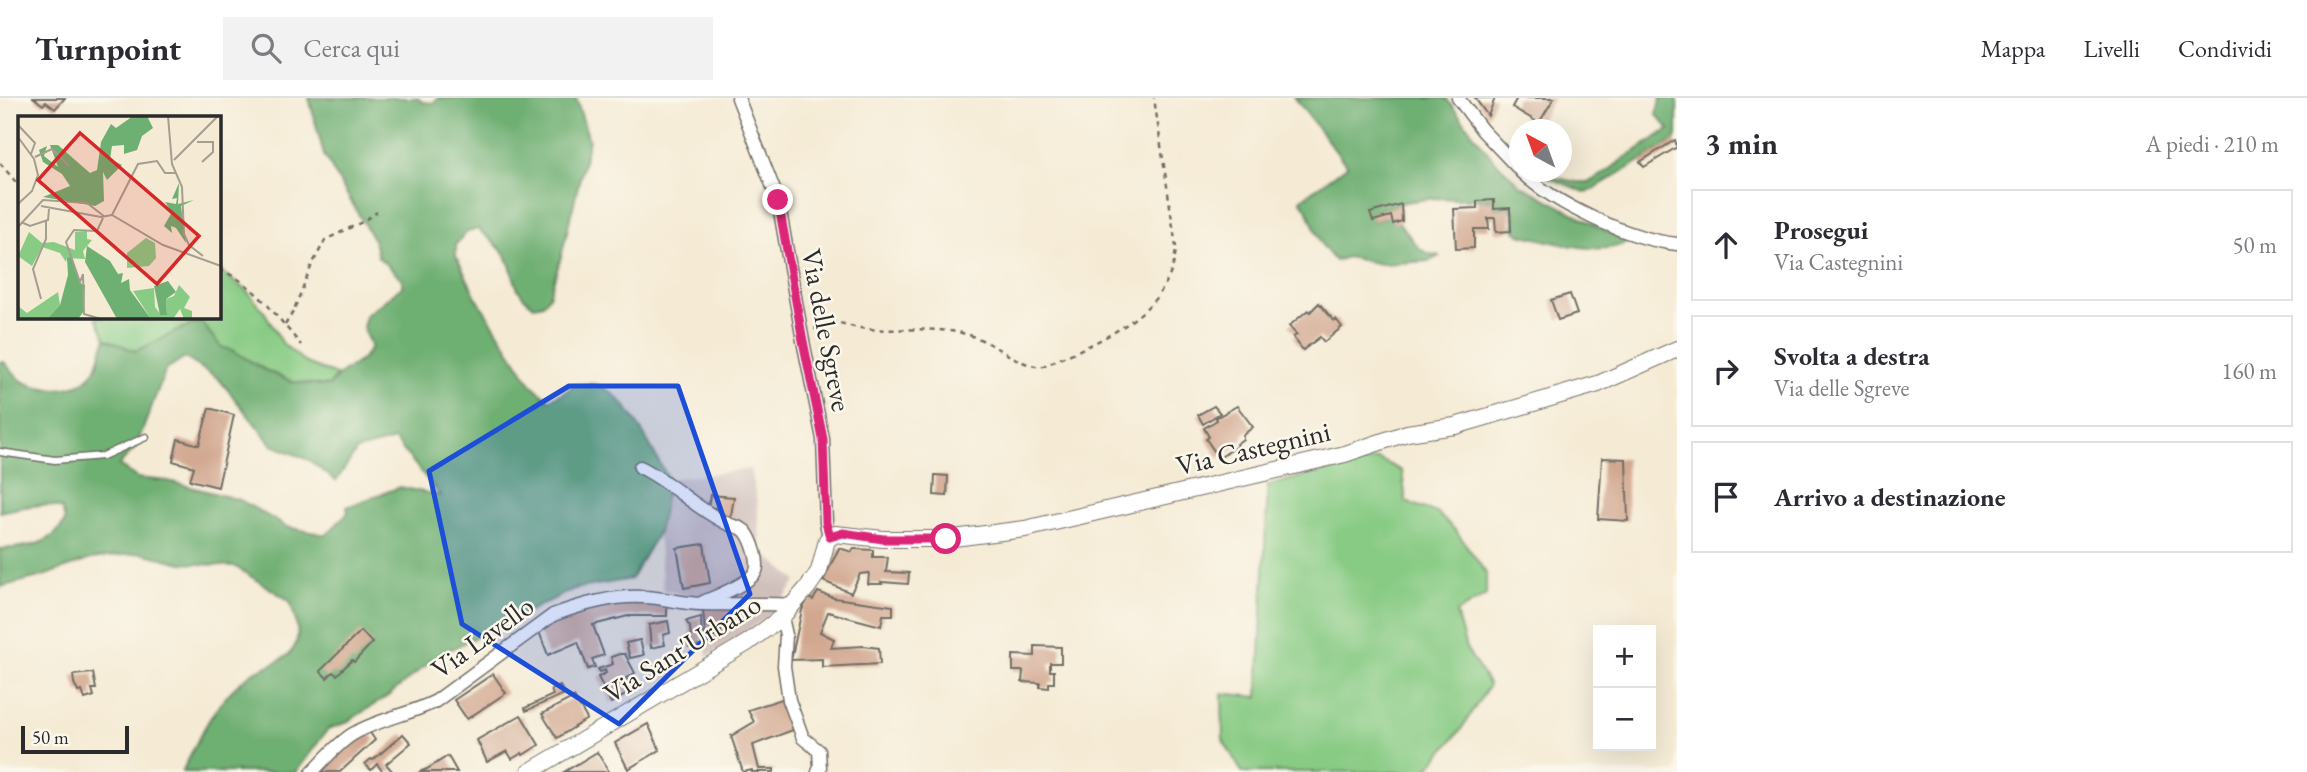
<!DOCTYPE html>
<html lang="it">
<meta charset="utf-8">
<style>
body{margin:0;font-family:"EB Garamond",serif;background:#f2f2f3;color:#2b2b33}
.controls{position:absolute;right:21px;bottom:21px;display:grid;overflow:hidden;border-radius:0px;box-shadow:0 7px 28px #0002}
.controls button{width:63px;height:63px;display:grid;place-items:center;padding:0;border:0;border-bottom:2px solid #e1e1e2;background:#fff;color:#2b2b33;font:35px sans-serif}
.compass{position:absolute;left:1509px;top:21px;width:63px;height:63px;border-radius:50%;background:#fff;box-shadow:0 7px 28px #0002;rotate:319deg}
.scale{position:absolute;left:21px;bottom:18px;width:108px;box-sizing:border-box;padding-left:7px;border:4px solid #2b2b2b;border-top:0;font-size:19px;line-height:24px;white-space:nowrap;color:#2b2b2b;-webkit-text-stroke:5px #fbf7ec;paint-order:stroke}
.stop{position:absolute;width:21px;height:21px;margin:-16px;border:5px solid #db2777;border-radius:50%;background:#fff}
.stop.end{background:#db2777;border-color:#fff;box-shadow:0 2px 7px #0008}
.list{margin:0;padding:0;list-style:none}
h2{display:flex;justify-content:space-between;align-items:center;height:91px;margin:0;padding:0 28px;font-size:30px}
h2 small{font-size:23px;font-weight:400;color:#7c7c81}
.list li{display:grid;grid-template-columns:46px 1fr auto;gap:21px;align-items:center;box-sizing:border-box;height:112px;margin:0 14px 14px;padding:0 14px;border:2px solid #e1e1e2;border-radius:0px}
.list b{display:block;font-size:26px;white-space:nowrap}
.list p{margin:0;font-size:23px;white-space:nowrap;color:#7c7c81}
.list em{font-size:23px;font-style:normal;color:#7c7c81}
.icon{flex:none;width:38px;height:38px;fill:none;stroke:currentColor;stroke-width:2;stroke-linecap:round;stroke-linejoin:round}
.map{position:relative;flex:none;width:1677px;height:674px;overflow:hidden}
header{display:flex;align-items:center;gap:42px;box-sizing:border-box;height:98px;padding:0 35px;background:#fff;border-bottom:2px solid #e1e1e2}
header strong{font-size:33px}
nav{display:flex;gap:38px;margin-inline-start:auto;font-size:24px}
.search{width:490px;height:63px;background:#f2f2f3;display:flex;align-items:center;gap:18px;box-sizing:border-box;padding:0 24px;border-radius:0px;color:#7c7c81;font-size:26px}
main{display:flex}
aside{flex:1;background:#fff}
.map>svg:first-child{display:block}
</style>
<header>
<strong>Turnpoint</strong>
<div class="search"><svg class="icon" aria-label="search" viewBox="0 0 24 24"><circle cx="10" cy="10" r="6"/><path d="M15 15l6 6"/></svg>Cerca qui</div>
<nav><a>Mappa</a><a>Livelli</a><a>Condividi</a></nav>
</header>
<main>
<div class="map">
<svg width="1677" height="674" viewBox="0 0 1677 674">
<rect width="100%" height="100%" fill="#fbf7ec"/>
<filter id="ink" filterUnits="userSpaceOnUse"><feTurbulence type="fractalNoise" baseFrequency=".0143" numOctaves="2"/><feDisplacementMap in="SourceGraphic" scale="14" xChannelSelector="R" yChannelSelector="G"/><feConvolveMatrix kernelMatrix="1 2 1 2 8 2 1 2 1" color-interpolation-filters="sRGB"/></filter>
<filter id="wash" filterUnits="userSpaceOnUse"><feTurbulence type="fractalNoise" baseFrequency=".00686" numOctaves="4" result="noise"/><feDisplacementMap in="SourceGraphic" scale="28" xChannelSelector="R" yChannelSelector="G"/><feGaussianBlur stdDeviation="1.57" result="paint"/><feColorMatrix in="noise" values="0 0 0 0 0 0 0 0 0 0 0 0 0 0 0 0 0 1.4 0 .05"/><feComposite in="paint" operator="in"/></filter>
<g filter="url(#wash)">
<rect width="100%" height="100%" fill="#f5ebd5"/>
<!-- industrial -->
<polygon fill="#d0c0bc" points="750,371 757,402 761,453 797,483 772,516 707,559 700,501 663,492 658,435 669,381"/>
<!-- green -->
<g fill="#88cb84" stroke="#5a7b58" stroke-width="2">
<path d="M219,172L248,194L265,215L283,246L306,265L336,277L329,288L293,284L267,273L233,253L221,249L201,224C178,230 157,245 135,253L106,241L96,219H219Z"/>
<polygon points="1378,361 1402,373 1406,404 1437,415 1456,433 1486,475 1486,497 1456,515 1466,550 1489,587 1460,633 1425,674 1242,674 1223,642 1222,595 1258,599 1268,387"/>
</g>
<!-- forest -->
<g fill="#6eaf72" stroke="#4c6d4e" stroke-width="2" fill-rule="evenodd">
<path d="M309,0H417L423,4L433,5L438,0H576L589,42L561,159L549,198L543,206L534,208C512,193 517,181 507,160C502,150 487,139 478,131L467,134L456,146V158L476,199L531,286L549,302L569,292L572,287C579,287 588,285 594,286C630,295 651,354 669,381L658,435L631,481L574,491L437,558L388,598L345,625L328,631L296,674H182C199,639 217,599 251,576C262,569 281,565 290,555C304,540 295,520 290,503L234,468L182,465L141,455L91,461L43,478L0,489V451C26,449 52,448 65,423L62,411C42,403 21,410 0,414V264H4C10,271 17,280 24,284C46,294 81,295 95,272C100,263 101,250 106,241L135,253C157,245 178,230 201,224L221,249L233,253L267,273L293,284L329,288C341,269 360,270 371,249L363,230L366,217L402,189V181L378,159L374,143L324,57ZM185,260L219,281L272,347L309,362L336,383L357,352L395,342L441,398L400,389L347,409L348,415L326,437L287,429L240,402L168,383L137,380L119,367L136,349L166,271Z"/>
<path d="M1295,0H1446L1493,61L1520,87L1625,143V145C1603,159 1544,142 1519,136L1515,133L1513,112L1494,111V102L1436,100L1405,104L1371,115L1373,123L1391,118L1393,125L1398,124C1415,141 1413,155 1441,158L1429,163L1381,166L1347,159L1335,163L1322,147L1307,112L1300,102L1347,68Z"/>
<polygon points="1661,0 1677,0 1677,37 1675,42 1587,95 1540,76 1576,84 1589,84 1607,74 1623,61 1669,31 1656,16"/>
</g>
<g id="blocks">
<!-- building -->
<g fill="#d2a790">
<polygon points="34,0 65,0 55,11 46,4 43,7"/>
<polygon points="1475,0 1495,0 1488,18"/>
<polygon points="1517,0 1554,0 1539,25 1512,9"/>
<polygon points="1675,42 1677,49 1644,69 1640,64"/>
<polygon points="1494,102 1494,111 1510,110 1511,133 1496,134 1495,120 1488,120 1489,131 1474,131 1474,150 1456,151 1454,111 1477,110 1477,103"/>
<polygon points="1401,106 1402,123 1393,126 1391,118 1373,123 1370,115"/>
<polygon points="1570,196 1577,216 1558,222 1551,202"/>
<polygon points="1319,205 1334,223 1336,221 1342,229 1324,244 1320,239 1303,252 1293,239 1297,237 1289,228 1308,212 1310,214"/>
<polygon points="1214,308 1220,315 1203,326 1198,317"/>
<polygon points="1237,308 1253,329 1243,337 1243,341 1236,346 1237,348 1219,360 1206,341 1209,339 1204,330 1217,322 1216,320"/>
<polygon points="209,310 234,317 218,389 190,382 194,369 173,363 178,341 199,347"/>
<polygon points="1602,360 1626,361 1628,423 1598,421"/>
<polygon points="935,377 948,378 947,398 934,397"/>
<polygon points="710,397 734,399 730,424 715,416 716,410 708,410"/>
<polygon points="704,446 710,485 684,490 677,450"/>
<polygon points="839,450 852,454 853,451 873,452 873,459 888,459 886,474 909,475 908,486 881,484 882,486 868,486 869,475 860,476 851,495 823,483"/>
<polygon points="818,494 834,500 893,508 893,517 883,517 881,528 828,514 820,534 834,541 831,550 863,548 879,550 880,566 822,569 822,561 791,562 802,512 808,500 813,502"/>
<polygon points="626,502 667,504 667,518 628,518 593,527 604,557 592,561 595,569 588,571 578,544 548,557 538,531 562,517"/>
<polygon points="729,509 731,530 721,531 721,536 718,536 719,543 706,545 703,512"/>
<polygon points="701,519 702,548 689,549 688,539 691,540 690,529 686,523"/>
<polygon points="668,523 670,535 663,537 665,547 651,550 649,527"/>
<polygon points="361,533 372,545 354,564 352,562 337,577 333,574 327,580 320,573"/>
<polygon points="640,542 644,557 630,560 626,545"/>
<polygon points="1035,548 1061,549 1061,565 1050,565 1050,573 1054,573 1054,585 1049,585 1049,590 1040,589 1040,585 1022,584 1023,573 1013,573 1013,557 1035,558"/>
<polygon points="620,556 625,556 635,575 626,580 633,593 611,605 598,579 606,575 605,572 600,574 598,571 613,566 611,559"/>
<polygon points="93,575 96,591 92,591 94,598 85,601 82,593 78,594 74,585 73,577"/>
<polygon points="493,576 506,595 467,621 454,602"/>
<polygon points="560,588 564,596 526,613 525,610 553,597 551,592"/>
<polygon points="574,599 587,621 557,640 542,616"/>
<polygon points="785,600 793,632 753,647 759,671 774,671 774,674 752,674 752,672 743,674 731,638 754,624 748,612"/>
<polygon points="521,617 539,647 523,657 522,655 512,661 507,653 487,664 477,642"/>
<polygon points="648,626 660,652 628,671 615,645"/>
<polygon points="369,633 375,642 340,674 316,674 355,639"/>
<polygon points="403,636 411,645 386,666 393,674 383,674 377,666 371,672 365,666 371,661 373,662"/>
<polygon points="597,654 608,672 607,674 564,674"/>
<polygon points="448,658 457,674 419,674 427,671"/>
</g>
</g>
</g>
<g filter="url(#ink)">
<use href="#blocks" fill-opacity="0" stroke="#726e66" stroke-width="2"/>
<g fill="none" stroke-linecap="round" stroke-linejoin="round">
<!-- service casing -->
<g stroke="#726e66" stroke-width="9">
<polyline id="service" points="0,354 55,362 103,358 146,339"/>
</g>
<!-- minor casing -->
<g stroke="#726e66" stroke-width="15">
<g id="minor">
<polyline points="738,0 778,102 803,243 823,341 826,425 829,439"/>
<polyline points="1458,0 1482,32 1520,72"/>
<path d="M1521,74C1556,107 1629,141 1677,146"/>
<path d="M640,369C671,384 695,410 726,425C733,429 741,428 746,434C752,442 761,466 755,475C746,487 717,498 703,504"/>
<polyline points="782,519 786,537 784,568 789,602 803,640 819,653 820,670 818,674"/>
<path d="M312,674C324,662 338,645 353,636C378,621 409,617 436,603L553,517C580,507 613,497 643,499C663,499 682,506 702,506C733,507 763,505 794,507"/>
</g>
</g>
<!-- tertiary casing -->
<g stroke="#726e66" stroke-width="18">
<polyline id="tertiary" points="529,674 747,545 782,519 808,489 819,473 827,442 835,436 883,441 946,441 1025,431 1345,356 1407,335 1455,328 1598,286 1677,251"/>
</g>
<!-- path -->
<g stroke="#726e66" stroke-width="2.5" stroke-dasharray="5 5" stroke-linecap="butt">
<polyline points="0,65 19,88"/>
<path d="M219,172C253,183 278,220 301,247"/>
<polyline points="285,227 293,214 311,169 325,142 360,125 377,114"/>
<path d="M815,232L817,226C832,220 844,227 859,230C895,235 937,226 972,238C996,246 1015,266 1041,269C1093,246 1172,218 1176,149L1154,0"/>
</g>
<!-- service -->
<use href="#service" stroke="#fff" stroke-width="6"/>
<!-- minor -->
<use href="#minor" stroke="#fff" stroke-width="12"/>
<!-- tertiary -->
<use href="#tertiary" stroke="#fff" stroke-width="16"/>
</g>
</g>
<g fill="none" stroke-linecap="round" stroke-linejoin="round" filter="url(#ink)">
<!-- route -->
<polyline stroke="#db2777" stroke-width="9" points="778,102 803,243 823,341 826,425 830,439 843,435 883,441 946,441"/>
</g>
<!-- marked area -->
<path fill="#1d4ed8" fill-opacity="0.2" stroke="#1d4ed8" stroke-width="5" stroke-linejoin="round" d="M569,288H678L750,496L619,626L462,526L429,373Z"/>
<g text-anchor="middle" stroke-width="5" stroke-linejoin="round" paint-order="stroke">
<!-- street labels -->
<g font-size="28" fill="#2b2b2b" stroke="#fbf7ec">
<text transform="translate(827 232) rotate(79)" y="10">Via delle Sgreve</text>
<text transform="translate(1253 350) rotate(-13)" y="10">Via Castegnini</text>
<text transform="translate(482 539) rotate(-36)" y="10">Via Lavello</text>
<text transform="translate(682 550) rotate(-32)" y="10">Via Sant'Urbano</text>
</g>
</g>
<!-- overview -->
<g transform="translate(18 18)">
<rect width="203" height="203" fill="#f5ebd5"/>
<path d="M69,115V123L74,124L65,135L67,143L49,142L48,146L42,137L24,131L14,150L0,140L11,116L24,127L36,126L57,134V116ZM128,122L137,127L138,142L131,150L109,152V137ZM161,169L172,181L166,192L174,195V203H166L162,193L155,203H133L115,175L136,172L137,191L143,199L149,198L148,183L156,180ZM40,176L42,189L29,203H0V190L9,197Z" fill="#88cb84"/>
<path d="M115,0H129L135,12L124,20L119,34L106,38V29L94,30L92,43L104,49L89,64L85,56L86,85L77,90L25,81L52,70L44,58L25,46L21,34L29,30L26,40L40,51L32,29H40L72,57L79,54L83,26L93,8L98,12ZM161,67L160,88L176,84L163,90L168,127L158,112L153,110L154,117L146,110L154,96L147,86L158,88L159,82L154,83ZM69,130L92,145L100,158L105,157L103,167L111,163L112,174L133,203H99L67,146ZM54,141L62,167L67,169L66,195L60,203H29L42,189L50,159L49,142ZM150,165L158,176L148,183L149,199H142L136,170Z" fill="#6eaf72"/>
<path fill="none" stroke="#a49e91" stroke-width="2" d="M150,0L154,48L164,71L166,118L171,129L185,140M0,9L17,27L13,38M0,21L16,43L20,59L14,75L0,88M179,26H195V36L184,46M17,41L34,33L51,50M156,44L200,0M23,90L83,101L94,99M94,99L145,129L203,150M94,99L120,48L139,45L147,57H158M3,106L12,110L30,104L31,93M0,111L25,84L69,87L87,101M23,183L15,153L28,123V105M83,203L66,198L65,158L62,166L48,126L56,114L79,115L85,102"/>
<path fill="#d62828" fill-opacity="0.15" stroke="#d62828" stroke-width="3.5" d="M62,17L181,120L139,168L20,64Z"/>
<rect width="203" height="203" fill="none" stroke="#2b2b2b" stroke-width="3.5"/>
</g>
</svg>
<div class="controls">
<button>+</button>
<button>−</button>
</div>
<svg class="compass" viewBox="-18 -18 36 36"><path d="M0-13l5 13h-10z" fill="#e53935"/><path d="M0 13l5-13h-10z" fill="#7c7c81"/></svg>
<div class="scale">50 m</div>
<div class="stop" style="left:946px;top:441px"></div>
<div class="stop end" style="left:778px;top:102px"></div>
</div>
<aside>
<h2>3 min<small>A piedi · 210 m</small></h2>
<ul class="list">
<li><svg class="icon" aria-label="ahead" viewBox="0 0 24 24"><path d="M12 20V5M6 11l6-6 6 6"/></svg><div><b>Prosegui</b><p>Via Castegnini</p></div><em>50 m</em></li>
<li><svg class="icon" aria-label="right" viewBox="0 0 24 24"><path d="M7 20v-9h11M14 6l5 5-5 5"/></svg><div><b>Svolta a destra</b><p>Via delle Sgreve</p></div><em>160 m</em></li>
<li><svg class="icon" aria-label="arrive" viewBox="0 0 24 24"><path d="M6 21V4h12l-3 4 3 4H6"/></svg><div><b>Arrivo a destinazione</b></div></li>
</ul>
</aside>
</main>
